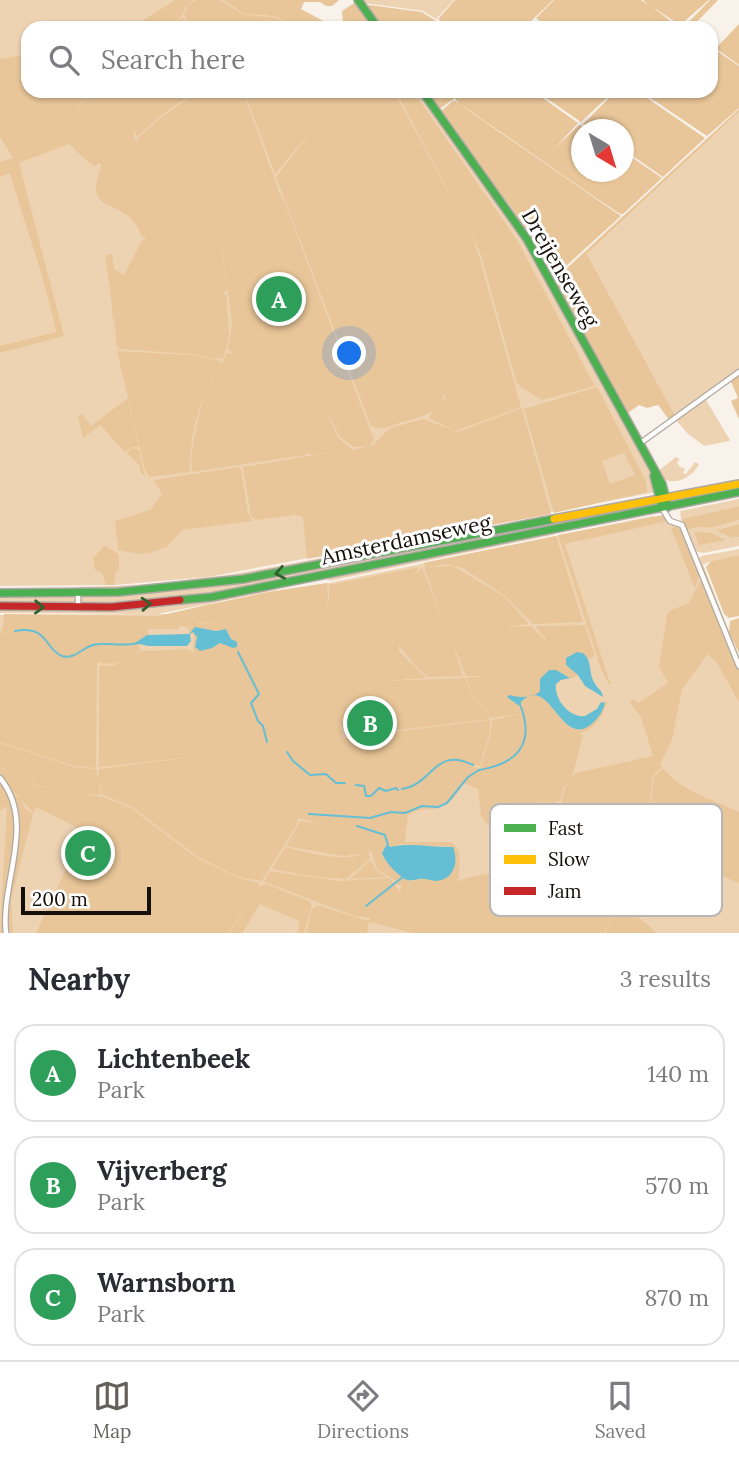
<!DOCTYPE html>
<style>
body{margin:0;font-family:Lora,serif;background:#f2f2f3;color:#2b2b33}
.compass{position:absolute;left:571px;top:119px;width:63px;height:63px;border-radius:50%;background:#fff;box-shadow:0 2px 5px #0004;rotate:142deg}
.scale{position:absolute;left:21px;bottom:18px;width:130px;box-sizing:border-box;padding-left:7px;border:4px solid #15100a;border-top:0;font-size:19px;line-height:24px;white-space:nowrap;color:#15100a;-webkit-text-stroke:5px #fff;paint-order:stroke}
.you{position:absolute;left:350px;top:354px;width:24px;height:24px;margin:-18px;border:5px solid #fff;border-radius:50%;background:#1a73e8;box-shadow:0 0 0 10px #1a73e833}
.badge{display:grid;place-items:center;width:46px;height:46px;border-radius:50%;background:#645f59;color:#fff;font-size:23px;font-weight:700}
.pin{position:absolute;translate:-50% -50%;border:4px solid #fff;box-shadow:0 2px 7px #0006}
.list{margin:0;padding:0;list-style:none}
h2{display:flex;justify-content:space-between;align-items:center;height:91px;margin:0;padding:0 28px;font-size:30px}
h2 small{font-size:23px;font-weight:400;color:#7c7c81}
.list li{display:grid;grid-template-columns:46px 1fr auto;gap:21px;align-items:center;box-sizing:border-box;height:98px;margin:0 14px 14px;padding:0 14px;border:2px solid #e1e1e2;border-radius:21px}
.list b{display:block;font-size:26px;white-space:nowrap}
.list p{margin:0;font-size:23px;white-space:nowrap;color:#7c7c81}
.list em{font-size:23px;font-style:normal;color:#7c7c81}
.icon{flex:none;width:38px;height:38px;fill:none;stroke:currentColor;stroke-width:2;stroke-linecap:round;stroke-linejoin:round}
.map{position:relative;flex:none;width:739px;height:933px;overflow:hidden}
.search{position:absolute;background:#fff;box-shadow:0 2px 5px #0004;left:21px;right:21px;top:21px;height:77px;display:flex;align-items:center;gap:18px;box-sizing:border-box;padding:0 24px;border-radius:21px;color:#7c7c81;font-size:26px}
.sheet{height:427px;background:#fff}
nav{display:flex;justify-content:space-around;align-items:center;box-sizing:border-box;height:98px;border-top:2px solid #e1e1e2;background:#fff;font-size:19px;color:#7c7c81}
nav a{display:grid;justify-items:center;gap:4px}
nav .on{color:#645f59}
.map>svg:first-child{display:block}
</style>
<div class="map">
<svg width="739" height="933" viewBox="0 0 739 933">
<rect width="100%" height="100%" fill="#f8f2eb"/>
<!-- green -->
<g fill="#eed3b3">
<polygon points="0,0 279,0 334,28 28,28 28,91 420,91 521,233 652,475 656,492 208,577 114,585 0,586"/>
<polygon points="361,0 454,0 436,19 423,11 364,3"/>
<polygon points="739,112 739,370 676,417 587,254"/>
<polygon points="487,180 525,224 551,274 549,275"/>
<polygon points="706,400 730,440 729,441 704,446 687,433 676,420 701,401"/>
<path d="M676,457L680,459L677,462L679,466L685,469L683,473L686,474L695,462L699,464C692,480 666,490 658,471Z"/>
<polygon points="739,499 739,506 681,519 680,511"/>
<polygon points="552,515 552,518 483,530 273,572 139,588 81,590 79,587 145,585 235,574"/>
<polygon points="653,516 667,520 682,529 739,671 739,933 7,933 16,845 13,796 0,776 0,615 168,614 209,604 329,583"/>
<polygon points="739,520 739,524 719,529 732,538 739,537 739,546 703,553 694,551 686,530 700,527 712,528"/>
<polygon points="553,523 554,526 211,594 147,602 80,605 80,595 162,591 244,581"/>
<polygon points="555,531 556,534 329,581 328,576"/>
<polygon points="739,549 739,555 711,561 700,566 698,560 701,556"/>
<polygon points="276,587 276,590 158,614 0,613 0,611 17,609 77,612 79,609"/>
<polygon points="0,595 75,595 76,603 0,604"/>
<polygon points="0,780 8,791 6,891 0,933"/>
</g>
<!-- forest -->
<g fill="#e9c699" fill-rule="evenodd">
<polygon points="175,0 193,0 185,7 182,16 169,26 183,17 191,28 131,28"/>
<polygon points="196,0 219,0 245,15 273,17 296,28 192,28 184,15 188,5"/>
<polygon points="223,0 339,0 332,6 326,6 320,2 304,2 301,9 329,24 340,25 343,23 342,11 357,1 375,28 297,28 274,16 245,14"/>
<polygon points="455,0 553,0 524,28 449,28 438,19"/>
<polygon points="554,0 641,0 648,5 643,0 709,0 680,25 651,6 680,28 548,28 536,18"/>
<polygon points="710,0 718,0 693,26 694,28 684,27"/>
<polygon points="369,5 422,12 447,28 381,28 366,7"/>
<polygon points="739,24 739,65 718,50 718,46"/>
<polygon points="711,47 739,66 739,108 707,136 640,91 711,91"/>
<path d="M28,54V91H88L89,94L79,105L77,110L82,102L98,91H196L159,117L137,137L134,129V139L139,141L137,139L160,118L199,91H243L280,194L285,203L374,440L369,446L353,447L339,436L330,416L329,421L330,419L338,437L352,450L373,445L390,428L423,419L458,432L522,408L551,514L307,559L303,517L295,515L256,520L251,516L243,467L349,449L310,455L308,453L305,455L192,472C188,456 200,408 206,391C210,382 216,374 219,366C200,397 189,436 190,472L149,477L145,470L117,351L191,355L221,361V365L227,353H233L228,349L232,324L219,226L227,290L223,294L227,296C226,321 234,333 223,358L215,359L191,354L119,349L116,344L114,312L113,325L111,296L105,256L109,254L112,255L114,269L124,275L142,240L147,238L142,236C138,228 133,219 125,214C110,203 91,204 97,180C99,173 99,169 102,164L98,163L96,167L88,162L69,144L19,163L64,336L0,353V346L56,332C45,277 25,226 10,173L0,177V162L13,158L0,137V59Z"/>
<path d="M244,91H394L468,229L396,91H413L517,240L595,386L542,400L521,387L516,381L481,255L471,235L479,256L521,407L456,431L428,418L444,398L446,400L444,393C439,416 418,417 399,423C389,427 382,431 371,426L276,177L318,123L275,174Z"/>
<path d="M425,91H533L578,123L554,149L579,125L589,129L582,130V172H624V152L662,178L623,214H620C564,177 514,140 458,103L455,98L438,110Z"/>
<polygon points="536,91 614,91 581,122"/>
<polygon points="616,91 637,91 705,138 663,177 624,150 624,130 591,129 583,124"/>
<path d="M453,101H455L621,216L555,276L549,275L551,274C533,234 515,210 486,178C469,159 456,136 441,115L442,110Z"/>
<polygon points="739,109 739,112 587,254 676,417 670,421 658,405 647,408 639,405 625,415 553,281"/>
<polygon points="739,373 739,419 731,401 738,398 730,379"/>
<path d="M597,387L646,481L647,492L554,513L524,409ZM624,453L635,475L610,484L602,461Z"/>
<polygon points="128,398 139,447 133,447 125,452 100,425 83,438 78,416 82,414 91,426"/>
<polygon points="133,448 139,450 145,477 140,472 140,466 127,453"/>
<polygon points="238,467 241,470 248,513 253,521 182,530 168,546 150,553 138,554 118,550 115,521 150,510 162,494 154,480"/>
<polygon points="739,506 739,520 712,528 700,527 686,530 681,519"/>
<polygon points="663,515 669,521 565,544 609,680 612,683 609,685 601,669 558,535"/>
<polygon points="739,524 739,537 732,538 716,530"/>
<polygon points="680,526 700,573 695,589 671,528"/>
<polygon points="694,532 711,533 726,540 699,545"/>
<polygon points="556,536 583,622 533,624 505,596 463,568 448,564 427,567 423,563"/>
<polygon points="105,545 119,555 119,569 115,574 114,585 106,585 102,573 95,570 93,558"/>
<polygon points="739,555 739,616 729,618 724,614 706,567 711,561"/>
<polygon points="703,565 729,632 730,621 739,618 739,653 730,635 739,657 739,663 700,566"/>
<path d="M453,566L505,597L529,624L504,627L531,626L544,639L549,648L545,638L535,626L585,625L595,656L589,659L580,652L569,655L566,665L578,675L571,679L563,673L540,683V691L536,695L546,699L571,728L578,730L588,727L605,703L604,701L607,702C603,716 594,731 579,733L583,735L572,778L563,789L560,801L534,803L555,802L566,809L561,802L564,790L575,773L653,756L641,717L629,702L634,699L638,703L668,683L659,666L667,615L671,610L689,603L700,581L703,580L739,670V702L717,663L708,654L682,689L672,740L660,764L662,767L653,776L649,808L631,818L611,840L606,838L610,843L632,819L650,809L654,777L663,768C680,791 714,800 739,812V883L698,866L663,862L647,864L631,863L619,860L616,855L595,854L563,863L561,867L564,875L571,882L621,891L622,914L627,917L635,914L657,933H605L618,904L604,933H412L369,922L367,933H306L312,909L317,905L368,921L371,918L355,916L264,882L270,871L339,881L390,878L400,892L402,885H398L393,879L377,869L371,851L368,852L370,859L346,879L316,877L272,869L285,847C311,853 339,862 365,854L342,856L286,846L300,821L321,824L298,818L296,826L262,881L238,877L198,857L132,807L103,795L98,780L99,769L194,757L99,767V667L101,665L112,666L123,660L112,664L98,662L97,664L96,768L74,766L0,742V635L3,627L4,614L158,616L268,592L327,583L328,600L323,624L329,600V585L419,567L415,575L422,567L443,620L424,567ZM199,622L215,624L197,623L188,629L194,636L193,648L195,653L188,649L140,651L131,657L140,650L139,644L136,643L149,634L147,629H179V625L189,628ZM195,627L216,631L222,629L229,633L231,639L237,642L236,647L220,643L212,648L195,645L197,637L192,631ZM452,642L466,676H486L466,678L472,694L487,710L491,718L524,713L492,720C492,737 484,753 480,769L469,765L480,766C483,751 492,736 490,720L345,738L346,745L344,738H338L343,737L339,721L348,736L490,719L488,712L472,695L465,678L384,681L426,678L399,651V645L416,667L428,677L463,676ZM464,783L478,789L481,816L487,825L528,852L559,806C551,827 530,860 510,868C491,875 470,875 452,883L460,878C457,865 465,849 450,842H405L408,815C424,806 428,812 441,807C452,804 458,792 464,783ZM387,844L390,847L401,844L453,847L446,878C437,881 433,880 424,879C420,878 417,880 413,881C399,882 387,861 383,850Z"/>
<path d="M0,743L74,767L96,769L101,794C71,799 26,783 0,767Z"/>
<path d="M0,768L38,786L69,793L104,797L131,808L197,858L238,878L259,883V887L266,884L309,901L312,905L304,933H298L299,921L260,904L242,933H230L252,897L229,933H36L84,831L36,807L34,813L21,800L25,808L33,814L11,900L13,933H7L5,923L16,845L12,794L20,798C11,789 0,785 0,768Z"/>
<path d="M0,780C34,826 0,883 6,933H0L7,807L0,810Z"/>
<polygon points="371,860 376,870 387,877 350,879"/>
</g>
<!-- water -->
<g fill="#64bed4">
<polygon points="195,627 216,631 226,629 231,639 237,642 237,647 233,648 220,643 212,648 200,651 195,647 197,637 193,632 190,634 191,641 187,646 148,646 135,643 147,635 189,634"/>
<path d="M577,652L583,653C593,662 588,671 594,682C597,689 602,689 603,697L585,686L578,675L566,665V658Z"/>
<path d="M549,670H556L570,678L561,680L556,684C554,699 569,718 585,716L597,709L601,702L605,703C603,712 597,720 589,726C560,746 549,673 521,702V707L507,697L510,695C518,698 534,698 540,691V679Z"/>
<path d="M387,844L390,847C411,842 433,848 453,847C459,862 454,880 436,881C430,881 425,878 419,879C413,880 409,882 403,878C395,872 385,862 382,853Z"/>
</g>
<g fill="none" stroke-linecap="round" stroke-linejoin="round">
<!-- stream -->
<g stroke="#64bed4" stroke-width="2">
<path d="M15,631C49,625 44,649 62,656C74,660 82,648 93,645C107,642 123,647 138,643"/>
<polyline points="238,652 259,694 251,703 258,721 263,726 267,742"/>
<polyline points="287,752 293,761 310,775 326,774 336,783 345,783"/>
<path d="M479,770C516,764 535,745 521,707"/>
<polyline points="356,785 364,786 366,796 371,796 379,788 386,791 396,788 398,790"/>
<path d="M402,789C434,784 434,746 473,765"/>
<polyline points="309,814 370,818 391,812 405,813 422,806 438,807 447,803 468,777 479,770"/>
<polyline points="357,826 385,835 388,845"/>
<polyline points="366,906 404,876"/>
</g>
<!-- street casing -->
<g stroke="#ada8a2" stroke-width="7">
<g id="street">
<polyline points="639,444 739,372"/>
<polyline points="662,508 670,521 682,525 739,666"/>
<polyline points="78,593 78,607"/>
<path d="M0,778C37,823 0,882 6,933"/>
</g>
</g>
<!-- fast casing -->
<g stroke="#ada8a2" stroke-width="10">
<g id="fast">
<polyline points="358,0 378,28"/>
<polyline points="422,91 527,239 662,484 668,507"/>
<polyline points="654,476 661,503"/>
<polyline points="0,593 119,592 243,579 554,519"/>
<polyline points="180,600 212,597 739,492"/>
</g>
</g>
<!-- slow casing -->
<g stroke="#ada8a2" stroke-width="10">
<polyline id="slow" points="554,519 739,484"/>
</g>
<!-- jam casing -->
<g stroke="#ada8a2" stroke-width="10">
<polyline id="jam" points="0,606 112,607 180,600"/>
</g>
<!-- street -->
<use href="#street" stroke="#fefdfc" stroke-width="4.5"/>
<!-- fast -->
<use href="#fast" stroke="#4caf50" stroke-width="7"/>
<!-- slow -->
<use href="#slow" stroke="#ffc107" stroke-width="7"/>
<!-- jam -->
<use href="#jam" stroke="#c62828" stroke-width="7"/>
</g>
<!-- one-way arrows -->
<defs><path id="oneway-chevron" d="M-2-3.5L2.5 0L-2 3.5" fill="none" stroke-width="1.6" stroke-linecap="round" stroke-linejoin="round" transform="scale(1.75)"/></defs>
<g stroke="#30602d">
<use href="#oneway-chevron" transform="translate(280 573) rotate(169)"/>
<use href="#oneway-chevron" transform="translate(146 604) rotate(-4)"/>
<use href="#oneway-chevron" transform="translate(39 607) rotate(1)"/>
</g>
<g text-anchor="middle" stroke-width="6" stroke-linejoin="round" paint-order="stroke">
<!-- street labels -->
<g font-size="21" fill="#15100a" stroke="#fff">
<text transform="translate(560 268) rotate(60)" y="7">Dreijenseweg</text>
<text transform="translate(406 540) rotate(-12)" y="7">Amsterdamseweg</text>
</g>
</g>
<!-- legend -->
<rect x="490" y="804" width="232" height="112" rx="10" fill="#fff" stroke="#b9b7b6" stroke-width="2"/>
<rect x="504" y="824" width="32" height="8" fill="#4caf50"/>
<rect x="504" y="855" width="32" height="9" fill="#ffc107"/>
<rect x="504" y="887" width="32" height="8" fill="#c62828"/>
<g font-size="19" fill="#15100a">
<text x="548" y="835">Fast</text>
<text x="548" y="866">Slow</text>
<text x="548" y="898">Jam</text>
</g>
</svg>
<svg class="compass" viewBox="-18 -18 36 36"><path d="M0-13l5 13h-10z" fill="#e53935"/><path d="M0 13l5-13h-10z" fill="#7c7c81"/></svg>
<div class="scale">200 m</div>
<div class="you"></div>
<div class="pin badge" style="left:279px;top:299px;background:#2e9e5b">A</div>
<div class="pin badge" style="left:370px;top:723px;background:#2e9e5b">B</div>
<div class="pin badge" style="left:88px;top:853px;background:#2e9e5b">C</div>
<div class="search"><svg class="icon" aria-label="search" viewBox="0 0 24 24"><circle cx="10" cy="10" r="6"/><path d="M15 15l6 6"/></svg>Search here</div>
</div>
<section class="sheet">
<h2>Nearby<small>3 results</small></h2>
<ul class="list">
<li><span class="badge" style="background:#2e9e5b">A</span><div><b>Lichtenbeek</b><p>Park</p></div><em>140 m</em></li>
<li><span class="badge" style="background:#2e9e5b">B</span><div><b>Vijverberg</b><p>Park</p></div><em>570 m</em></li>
<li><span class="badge" style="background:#2e9e5b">C</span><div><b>Warnsborn</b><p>Park</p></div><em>870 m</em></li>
</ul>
</section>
<nav>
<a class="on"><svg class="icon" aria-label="map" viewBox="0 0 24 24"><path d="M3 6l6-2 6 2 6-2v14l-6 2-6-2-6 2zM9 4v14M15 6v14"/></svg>Map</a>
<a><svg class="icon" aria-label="directions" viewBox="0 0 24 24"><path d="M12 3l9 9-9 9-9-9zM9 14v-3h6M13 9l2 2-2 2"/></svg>Directions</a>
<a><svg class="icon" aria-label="saved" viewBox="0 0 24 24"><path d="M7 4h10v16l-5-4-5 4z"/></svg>Saved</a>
</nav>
